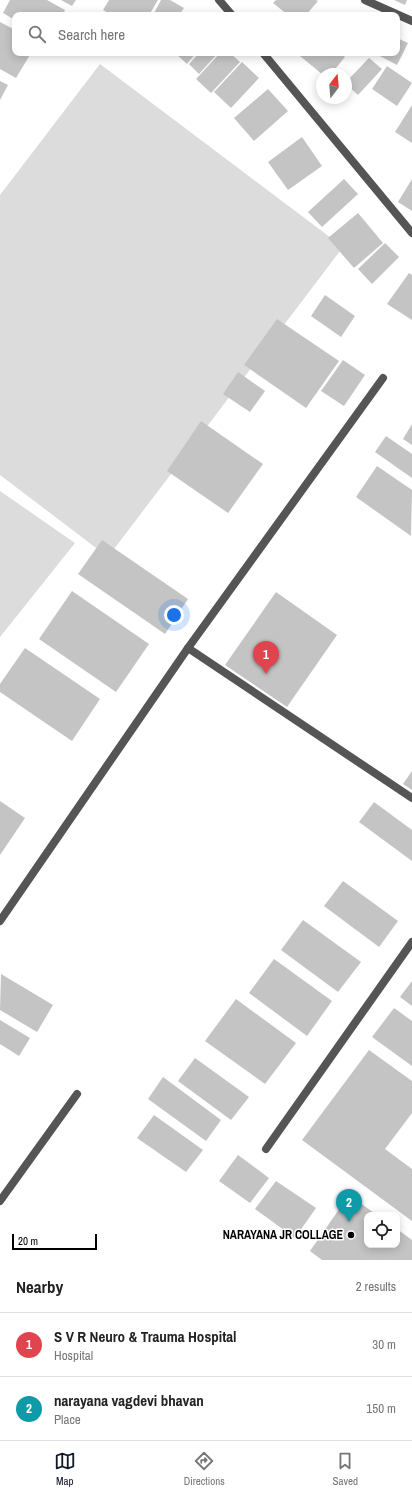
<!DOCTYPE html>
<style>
body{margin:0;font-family:"Archivo Narrow",sans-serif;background:#f2f2f2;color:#222}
.controls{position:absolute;right:12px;bottom:12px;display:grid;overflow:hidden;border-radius:8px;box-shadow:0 2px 10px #0003}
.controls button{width:36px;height:36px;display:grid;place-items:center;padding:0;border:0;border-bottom:1px solid #e0e0e0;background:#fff;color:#222;font:20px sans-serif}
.compass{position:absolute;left:316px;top:68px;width:36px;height:36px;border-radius:50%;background:#fff;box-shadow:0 2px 10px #0003;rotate:16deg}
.scale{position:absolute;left:12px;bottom:10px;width:85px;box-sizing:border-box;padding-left:4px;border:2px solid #000;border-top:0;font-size:11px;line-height:14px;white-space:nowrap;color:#000;-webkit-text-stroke:3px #fff;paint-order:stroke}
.you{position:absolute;left:174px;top:615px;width:14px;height:14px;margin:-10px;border:3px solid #fff;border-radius:50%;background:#1a73e8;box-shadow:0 0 0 6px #1a73e833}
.badge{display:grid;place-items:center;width:26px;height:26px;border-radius:50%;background:#111827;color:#fff;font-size:13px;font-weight:700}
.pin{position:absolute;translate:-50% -33px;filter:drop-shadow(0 1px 2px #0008)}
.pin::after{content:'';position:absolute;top:21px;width:14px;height:12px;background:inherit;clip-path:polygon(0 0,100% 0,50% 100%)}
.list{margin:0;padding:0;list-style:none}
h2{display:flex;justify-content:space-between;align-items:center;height:52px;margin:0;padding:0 16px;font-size:17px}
h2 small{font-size:13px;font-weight:400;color:#767676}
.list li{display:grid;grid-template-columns:26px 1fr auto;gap:12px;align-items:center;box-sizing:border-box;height:64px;padding:0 16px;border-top:1px solid #e0e0e0}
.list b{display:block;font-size:15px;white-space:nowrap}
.list p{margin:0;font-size:13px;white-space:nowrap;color:#767676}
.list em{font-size:13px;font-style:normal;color:#767676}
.icon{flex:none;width:22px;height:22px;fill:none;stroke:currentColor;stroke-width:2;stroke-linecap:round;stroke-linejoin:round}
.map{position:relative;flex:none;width:412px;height:1260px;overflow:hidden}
.search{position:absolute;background:#fff;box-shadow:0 2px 10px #0003;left:12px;right:12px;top:12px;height:44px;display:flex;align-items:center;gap:10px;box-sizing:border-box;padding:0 14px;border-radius:8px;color:#767676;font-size:15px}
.sheet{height:180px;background:#fff}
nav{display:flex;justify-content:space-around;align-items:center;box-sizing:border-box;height:56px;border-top:1px solid #e0e0e0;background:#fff;font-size:11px;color:#767676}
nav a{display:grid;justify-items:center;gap:2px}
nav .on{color:#111827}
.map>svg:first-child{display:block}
</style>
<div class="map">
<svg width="412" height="1260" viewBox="0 0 412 1260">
<rect width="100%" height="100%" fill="#fff"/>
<!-- green -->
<g fill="#dcdcdc">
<polygon points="100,64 343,247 108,557 0,475 0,195"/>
<polygon points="0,491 75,543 0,637"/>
</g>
<!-- building -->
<g fill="#c4c4c4">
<polygon points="10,0 47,0 65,10 63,15 15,15 15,20 3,13"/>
<polygon points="61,0 76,0 72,6"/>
<polygon points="109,0 158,0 149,15 112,15 103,10"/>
<polygon points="161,0 170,0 184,8 179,15 153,15"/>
<polygon points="276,0 316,0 318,1 306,15 288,15 273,3"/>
<polygon points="394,0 407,0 405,5"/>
<polygon points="0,22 15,30 15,53 31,53 16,78 0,69"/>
<polygon points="397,38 408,43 397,65 378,55 379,53 397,53"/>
<polygon points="175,53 196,53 187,64"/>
<polygon points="199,53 218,53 199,74 189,64"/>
<polygon points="220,53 230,53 240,62 211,93 196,79"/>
<polygon points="302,53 340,53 345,57 331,74 322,74 300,56"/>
<polygon points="369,58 382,69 358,95 346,84 346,82"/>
<polygon points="242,62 259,78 231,108 214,92"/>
<polygon points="387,66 412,83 397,106 372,89"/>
<polygon points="0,81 8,85 0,100"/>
<polygon points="268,89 288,111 254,141 234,118"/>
<polygon points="412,105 412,143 395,132"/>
<polygon points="302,137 322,166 288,190 268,162"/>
<polygon points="344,179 358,194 322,227 308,212"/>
<polygon points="412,179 412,211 398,202"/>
<polygon points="358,213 383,243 354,268 328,238"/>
<polygon points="385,243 399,257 372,284 358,269"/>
<polygon points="409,273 412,275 412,320 387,304"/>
<polygon points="325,295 355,316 341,337 311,316"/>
<polygon points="277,319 339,361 306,408 244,365"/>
<polygon points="343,360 365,375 344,406 321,391"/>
<polygon points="238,372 265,391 250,412 223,394"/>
<polygon points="201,421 263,464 228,513 167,471"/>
<polygon points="412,424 412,445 403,439"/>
<polygon points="386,436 412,454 412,478 375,452"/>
<polygon points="377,466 412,490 411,536 356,497"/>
<polygon points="102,540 188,599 165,634 78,574"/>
<polygon points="72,591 149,644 116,692 39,639"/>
<polygon points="276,592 337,635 287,707 225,665"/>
<polygon points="25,648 100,699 72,741 0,692 0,684"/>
<polygon points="412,771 412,790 403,784"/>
<polygon points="0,801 25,818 0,855"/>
<polygon points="374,802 412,830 412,861 359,822"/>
<polygon points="343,881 398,921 379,947 324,906"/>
<polygon points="303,920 361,962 338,992 281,950"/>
<polygon points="274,959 332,1001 307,1036 249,993"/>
<polygon points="1,974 53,1005 37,1032 0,1010"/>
<polygon points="412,981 412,1006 400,997"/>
<polygon points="236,999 296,1043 265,1084 205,1041"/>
<polygon points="394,1008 412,1021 412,1066 372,1037"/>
<polygon points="0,1020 30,1038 19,1056 0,1044"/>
<polygon points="369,1050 412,1081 412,1113 385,1149 412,1169 412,1221 302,1140"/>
<polygon points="195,1058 249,1097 231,1120 178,1081"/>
<polygon points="163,1077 221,1120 206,1141 148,1099"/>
<polygon points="154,1115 203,1150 186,1172 137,1138"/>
<polygon points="238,1155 269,1178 250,1203 219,1181"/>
<polygon points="276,1181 316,1208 295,1238 255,1209"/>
<polygon points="349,1195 377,1215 367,1215 367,1245 397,1245 397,1229 412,1240 412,1260 322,1260 310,1251"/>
</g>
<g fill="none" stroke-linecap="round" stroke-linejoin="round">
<!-- minor -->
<g stroke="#555" stroke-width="8">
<polyline points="219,0 232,15"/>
<polyline points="365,0 412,21"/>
<polyline points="263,53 412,233"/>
<polyline points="188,648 412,798"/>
<polyline points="0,921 188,648 383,378"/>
<polyline points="266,1149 412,942"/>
<polyline points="0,1201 77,1094"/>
</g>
</g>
<!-- markers -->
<circle fill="#000" stroke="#fff" stroke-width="1.5" cx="351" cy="1235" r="4"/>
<g text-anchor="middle" stroke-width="3" stroke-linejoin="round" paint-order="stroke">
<!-- poi labels -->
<g font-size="12" font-weight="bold" fill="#000" stroke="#fff" text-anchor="end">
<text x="343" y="1239">NARAYANA JR COLLAGE</text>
</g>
</g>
</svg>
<div class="controls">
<button><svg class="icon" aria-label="locate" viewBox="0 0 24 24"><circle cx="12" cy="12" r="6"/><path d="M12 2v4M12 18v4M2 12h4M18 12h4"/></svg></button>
</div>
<svg class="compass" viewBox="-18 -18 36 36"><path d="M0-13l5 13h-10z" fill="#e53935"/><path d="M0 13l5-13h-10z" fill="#767676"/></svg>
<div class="scale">20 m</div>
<div class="you"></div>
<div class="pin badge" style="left:266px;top:674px;background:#e0444e">1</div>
<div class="pin badge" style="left:349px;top:1222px;background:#0f9aa8">2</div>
<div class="search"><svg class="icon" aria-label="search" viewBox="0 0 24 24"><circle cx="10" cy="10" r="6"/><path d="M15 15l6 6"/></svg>Search here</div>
</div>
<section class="sheet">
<h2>Nearby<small>2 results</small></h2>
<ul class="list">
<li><span class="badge" style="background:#e0444e">1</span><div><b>S V R Neuro &amp; Trauma Hospital</b><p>Hospital</p></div><em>30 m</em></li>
<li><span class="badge" style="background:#0f9aa8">2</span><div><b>narayana vagdevi bhavan</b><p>Place</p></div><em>150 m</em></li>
</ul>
</section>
<nav>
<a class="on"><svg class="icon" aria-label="map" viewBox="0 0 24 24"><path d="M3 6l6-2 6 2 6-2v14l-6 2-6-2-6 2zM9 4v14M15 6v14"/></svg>Map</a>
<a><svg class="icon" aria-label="directions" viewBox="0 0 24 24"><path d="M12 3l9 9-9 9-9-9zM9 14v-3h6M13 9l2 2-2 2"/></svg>Directions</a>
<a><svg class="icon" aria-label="saved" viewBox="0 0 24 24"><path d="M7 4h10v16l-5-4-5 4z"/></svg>Saved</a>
</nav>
